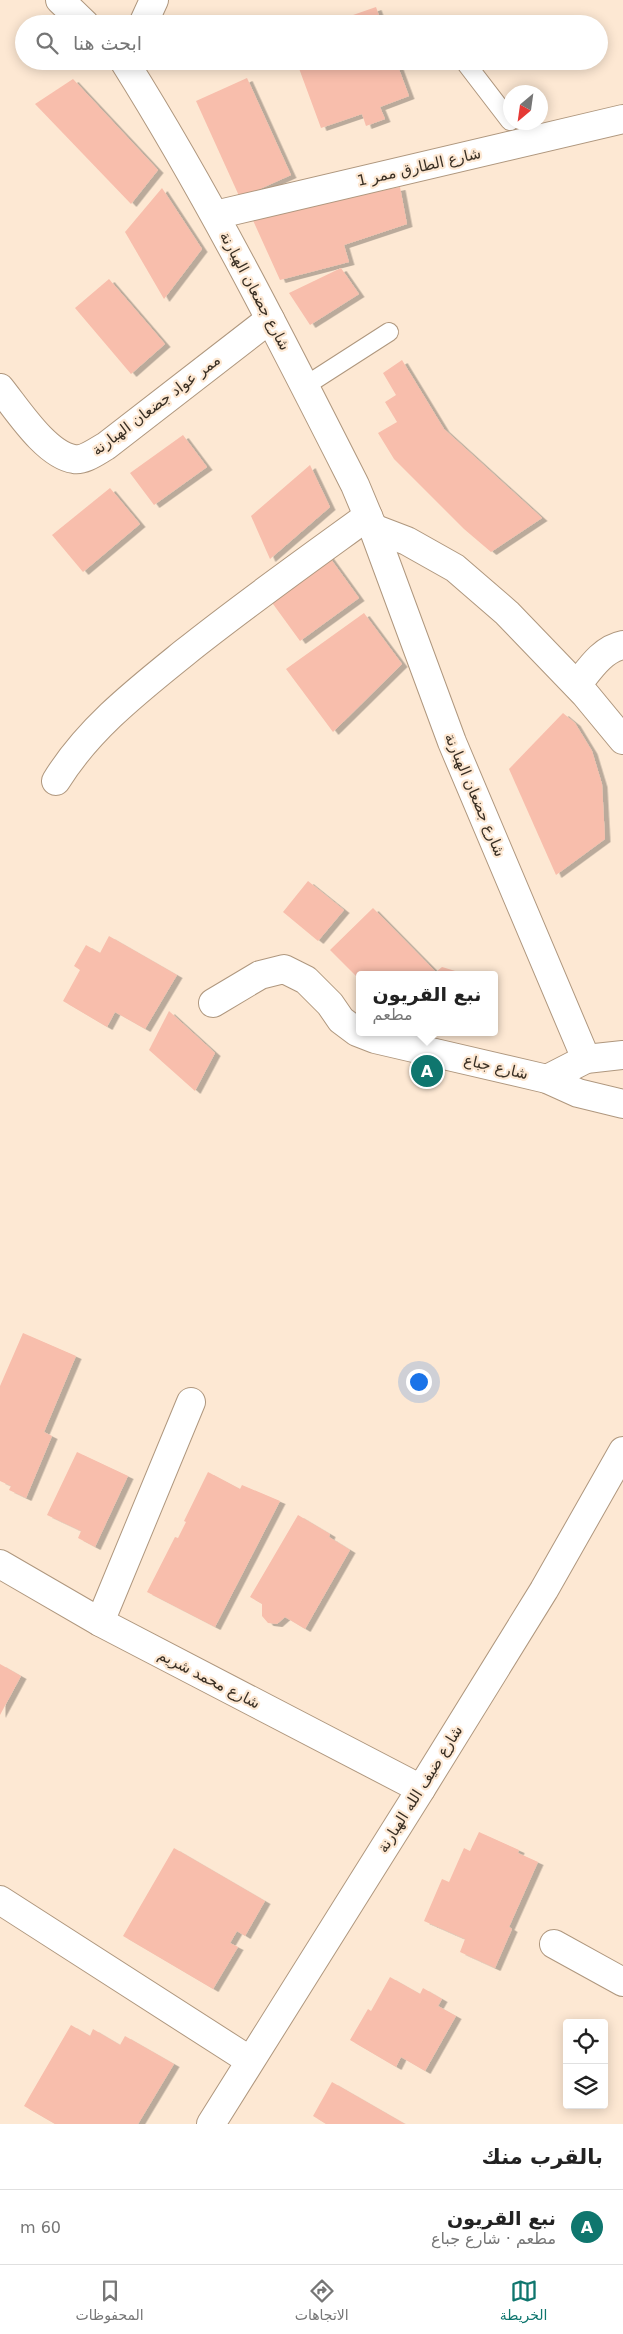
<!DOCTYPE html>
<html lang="ar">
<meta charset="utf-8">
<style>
body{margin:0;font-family:"DejaVu Sans","Noto Naskh Arabic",sans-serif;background:#f6f6f6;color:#222;direction:rtl}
.controls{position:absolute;right:15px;bottom:15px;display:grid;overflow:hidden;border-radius:5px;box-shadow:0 2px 12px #0003}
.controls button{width:45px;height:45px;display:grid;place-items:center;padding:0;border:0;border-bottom:1px solid #e0e0e0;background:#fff;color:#222;font:25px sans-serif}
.compass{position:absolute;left:503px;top:85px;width:45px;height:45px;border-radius:50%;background:#fff;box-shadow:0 2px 12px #0003;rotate:209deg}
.you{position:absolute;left:418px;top:1381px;width:18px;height:18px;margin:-12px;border:4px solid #fff;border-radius:50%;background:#1a73e8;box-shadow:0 0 0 8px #1a73e833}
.badge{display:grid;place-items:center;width:32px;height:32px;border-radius:50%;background:#0f766e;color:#fff;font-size:16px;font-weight:700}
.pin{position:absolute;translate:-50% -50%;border:2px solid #fff;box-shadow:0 1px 5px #0006}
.popup{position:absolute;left:356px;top:971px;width:142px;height:65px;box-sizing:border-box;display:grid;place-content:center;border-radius:5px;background:#fff;filter:drop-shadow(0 1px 4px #0005);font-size:16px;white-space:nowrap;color:#767676}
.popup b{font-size:19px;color:#222}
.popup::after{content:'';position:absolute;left:50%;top:100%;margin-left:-10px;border:10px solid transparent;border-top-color:#fff}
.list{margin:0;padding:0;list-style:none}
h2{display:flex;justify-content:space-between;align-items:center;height:65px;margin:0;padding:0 20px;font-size:21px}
h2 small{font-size:16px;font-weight:400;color:#767676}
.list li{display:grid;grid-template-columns:32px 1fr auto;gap:15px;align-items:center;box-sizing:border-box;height:75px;padding:0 20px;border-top:1px solid #e0e0e0}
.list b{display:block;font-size:19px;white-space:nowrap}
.list p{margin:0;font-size:16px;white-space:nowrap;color:#767676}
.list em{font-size:16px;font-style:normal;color:#767676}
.icon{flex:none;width:28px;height:28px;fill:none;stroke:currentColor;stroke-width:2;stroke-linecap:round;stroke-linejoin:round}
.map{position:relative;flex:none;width:623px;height:2124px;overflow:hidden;direction:ltr}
.search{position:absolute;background:#fff;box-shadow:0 2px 12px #0003;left:15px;right:15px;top:15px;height:55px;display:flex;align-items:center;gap:12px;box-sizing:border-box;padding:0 18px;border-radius:28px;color:#767676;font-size:19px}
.sheet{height:140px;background:#fff}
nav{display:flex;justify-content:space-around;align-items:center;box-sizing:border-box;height:70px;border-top:1px solid #e0e0e0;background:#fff;font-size:14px;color:#767676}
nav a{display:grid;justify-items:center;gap:2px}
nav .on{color:#0f766e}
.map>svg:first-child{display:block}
</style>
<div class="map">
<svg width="623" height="2124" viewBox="0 0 623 2124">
<defs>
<filter id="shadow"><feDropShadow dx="5.5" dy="3" stdDeviation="0" flood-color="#0004"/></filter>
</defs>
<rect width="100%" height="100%" fill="#fde8d3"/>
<!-- building -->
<g fill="#f8beac" filter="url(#shadow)">
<polygon points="376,7 382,24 346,24 354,20 353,15"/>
<polygon points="301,61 396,61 409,96 380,107 385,119 366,126 362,114 321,128 297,63"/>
<polygon points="247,78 291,175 240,198 196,101"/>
<polygon points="73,79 158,170 131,204 35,104"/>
<polygon points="400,187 407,224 344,245 349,262 280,280 251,216"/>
<polygon points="162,188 202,249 164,299 125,232"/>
<polygon points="341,268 359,294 310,325 289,293"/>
<polygon points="109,279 165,344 131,374 75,308"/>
<polygon points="402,360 444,429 542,518 491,552 464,529 394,459 378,433 397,422 385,402 396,395 383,373"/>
<polygon points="183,435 207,467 154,505 130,473"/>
<polygon points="310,465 330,507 270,559 251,516"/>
<polygon points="110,488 140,524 83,572 52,535"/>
<polygon points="325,551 359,598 300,641 265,593"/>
<polygon points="364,613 402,664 333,732 286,669"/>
<polygon points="563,713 575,723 592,751 602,784 605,839 556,875 509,769"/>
<polygon points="308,881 344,910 318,941 283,912"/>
<polygon points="373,908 436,972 442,967 462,973 461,975 360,975 360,980 330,950"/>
<polygon points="109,936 177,975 145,1029 115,1012 107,1027 63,1001 80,970 74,966 86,945 100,953"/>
<polygon points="169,1011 215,1053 195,1091 149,1050"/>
<polygon points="23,1333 76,1356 44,1432 52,1436 26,1498 9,1490 11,1486 0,1481 0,1386"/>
<polygon points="77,1452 128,1476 95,1547 78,1538 81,1531 47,1515"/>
<polygon points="208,1472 240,1489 242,1485 280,1501 215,1627 147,1592 175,1537 178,1538 186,1522 184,1521"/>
<polygon points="298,1515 330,1534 329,1537 350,1550 305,1629 285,1617 277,1624 268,1623 262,1616 262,1604 250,1597"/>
<polygon points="0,1664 21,1676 0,1715"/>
<polygon points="479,1832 519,1850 518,1853 538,1862 509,1927 512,1929 495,1968 460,1952 465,1939 424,1921 442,1879 449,1882 464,1848 470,1851"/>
<polygon points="174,1848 265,1901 245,1936 237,1931 230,1943 238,1947 213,1989 123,1936"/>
<polygon points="390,1977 420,1994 423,1988 442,1999 438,2006 456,2016 425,2071 401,2057 396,2067 350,2040 368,2009 371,2011"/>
<polygon points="71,2025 90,2036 93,2029 120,2045 125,2036 174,2064 138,2124 55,2124 24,2106"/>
<polygon points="332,2082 405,2124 326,2124 313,2116"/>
</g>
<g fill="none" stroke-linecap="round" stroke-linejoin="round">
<!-- lane casing -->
<g stroke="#af977e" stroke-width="20">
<g id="lane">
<polyline points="464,61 510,121"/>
<polyline points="305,386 389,332"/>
</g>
</g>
<!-- street casing -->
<g stroke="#af977e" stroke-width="30">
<g id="street">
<polyline points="60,0 85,24"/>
<polyline points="143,24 154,0"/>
<path d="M124,61C210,198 282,341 355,485L373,528L452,742L586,1059"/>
<polyline points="215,215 623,119"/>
<path d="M0,388C17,409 46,455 74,459C84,461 97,451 106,446L270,319"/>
<polyline points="373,528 407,541 455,568 507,613 585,694 623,740"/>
<path d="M56,781C88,729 137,691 184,653C244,605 306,561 368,516"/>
<polyline points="213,1003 260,975 284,969 306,980 330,1004 341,1020 357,1032 375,1039 547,1079 578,1093 623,1104"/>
<polyline points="547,1079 586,1059 623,1055"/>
<polyline points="100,1622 191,1402"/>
<polyline points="0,1900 249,2060"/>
<polyline points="554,1944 623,1982"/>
<polyline points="211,2124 421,1789"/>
</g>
</g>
<!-- secondary casing -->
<g stroke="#af977e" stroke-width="30">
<g id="secondary">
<path d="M577,685C589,670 602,649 623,645"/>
<polyline points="0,1564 100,1622 421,1789 544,1590 623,1451"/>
</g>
</g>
<!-- lane -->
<use href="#lane" stroke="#fff" stroke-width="18"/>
<!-- street -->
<use href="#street" stroke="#fff" stroke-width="28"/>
<!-- secondary -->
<use href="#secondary" stroke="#fff" stroke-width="28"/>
</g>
<g text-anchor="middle" stroke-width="4.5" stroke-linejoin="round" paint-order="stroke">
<!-- street labels -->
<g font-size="15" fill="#392f24" stroke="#fde8d3">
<text transform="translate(419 167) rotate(-13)" y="5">شارع الطارق ممر 1</text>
<text transform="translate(255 291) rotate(62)" y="5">شارع جضعان الهبارنة</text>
<text transform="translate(156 405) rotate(-37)" y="5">ممر عواد جضعان الهبارنة</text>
<text transform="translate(475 795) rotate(67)" y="5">شارع جضعان الهبارنة</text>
<text transform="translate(496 1067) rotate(13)" y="5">شارع جباع</text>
<text transform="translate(209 1679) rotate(27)" y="5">شارع محمد شريم</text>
<text transform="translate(420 1789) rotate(-58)" y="5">شارع ضيف الله الهبارنة</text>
</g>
</g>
</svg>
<div class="controls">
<button><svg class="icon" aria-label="locate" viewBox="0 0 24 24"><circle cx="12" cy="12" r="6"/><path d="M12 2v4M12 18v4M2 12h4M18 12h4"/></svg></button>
<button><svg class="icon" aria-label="layers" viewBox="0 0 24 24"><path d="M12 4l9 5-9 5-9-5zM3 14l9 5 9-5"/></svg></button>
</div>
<svg class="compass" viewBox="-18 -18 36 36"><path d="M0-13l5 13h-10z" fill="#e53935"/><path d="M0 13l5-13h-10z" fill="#767676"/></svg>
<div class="you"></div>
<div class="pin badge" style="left:427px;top:1071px">A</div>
<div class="popup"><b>نبع القريون</b>مطعم</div>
<div class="search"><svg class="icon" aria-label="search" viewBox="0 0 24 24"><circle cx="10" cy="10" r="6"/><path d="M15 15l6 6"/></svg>ابحث هنا</div>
</div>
<section class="sheet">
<h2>بالقرب منك<small></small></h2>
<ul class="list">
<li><span class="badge">A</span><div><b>نبع القريون</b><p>مطعم · شارع جباع</p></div><em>60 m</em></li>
</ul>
</section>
<nav>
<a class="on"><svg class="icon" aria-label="map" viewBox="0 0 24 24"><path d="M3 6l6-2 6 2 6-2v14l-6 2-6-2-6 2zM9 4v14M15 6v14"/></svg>الخريطة</a>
<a><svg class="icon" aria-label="directions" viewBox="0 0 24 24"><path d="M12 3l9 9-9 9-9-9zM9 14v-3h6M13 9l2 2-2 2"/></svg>الاتجاهات</a>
<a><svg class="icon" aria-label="saved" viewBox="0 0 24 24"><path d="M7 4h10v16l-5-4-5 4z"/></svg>المحفوظات</a>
</nav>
